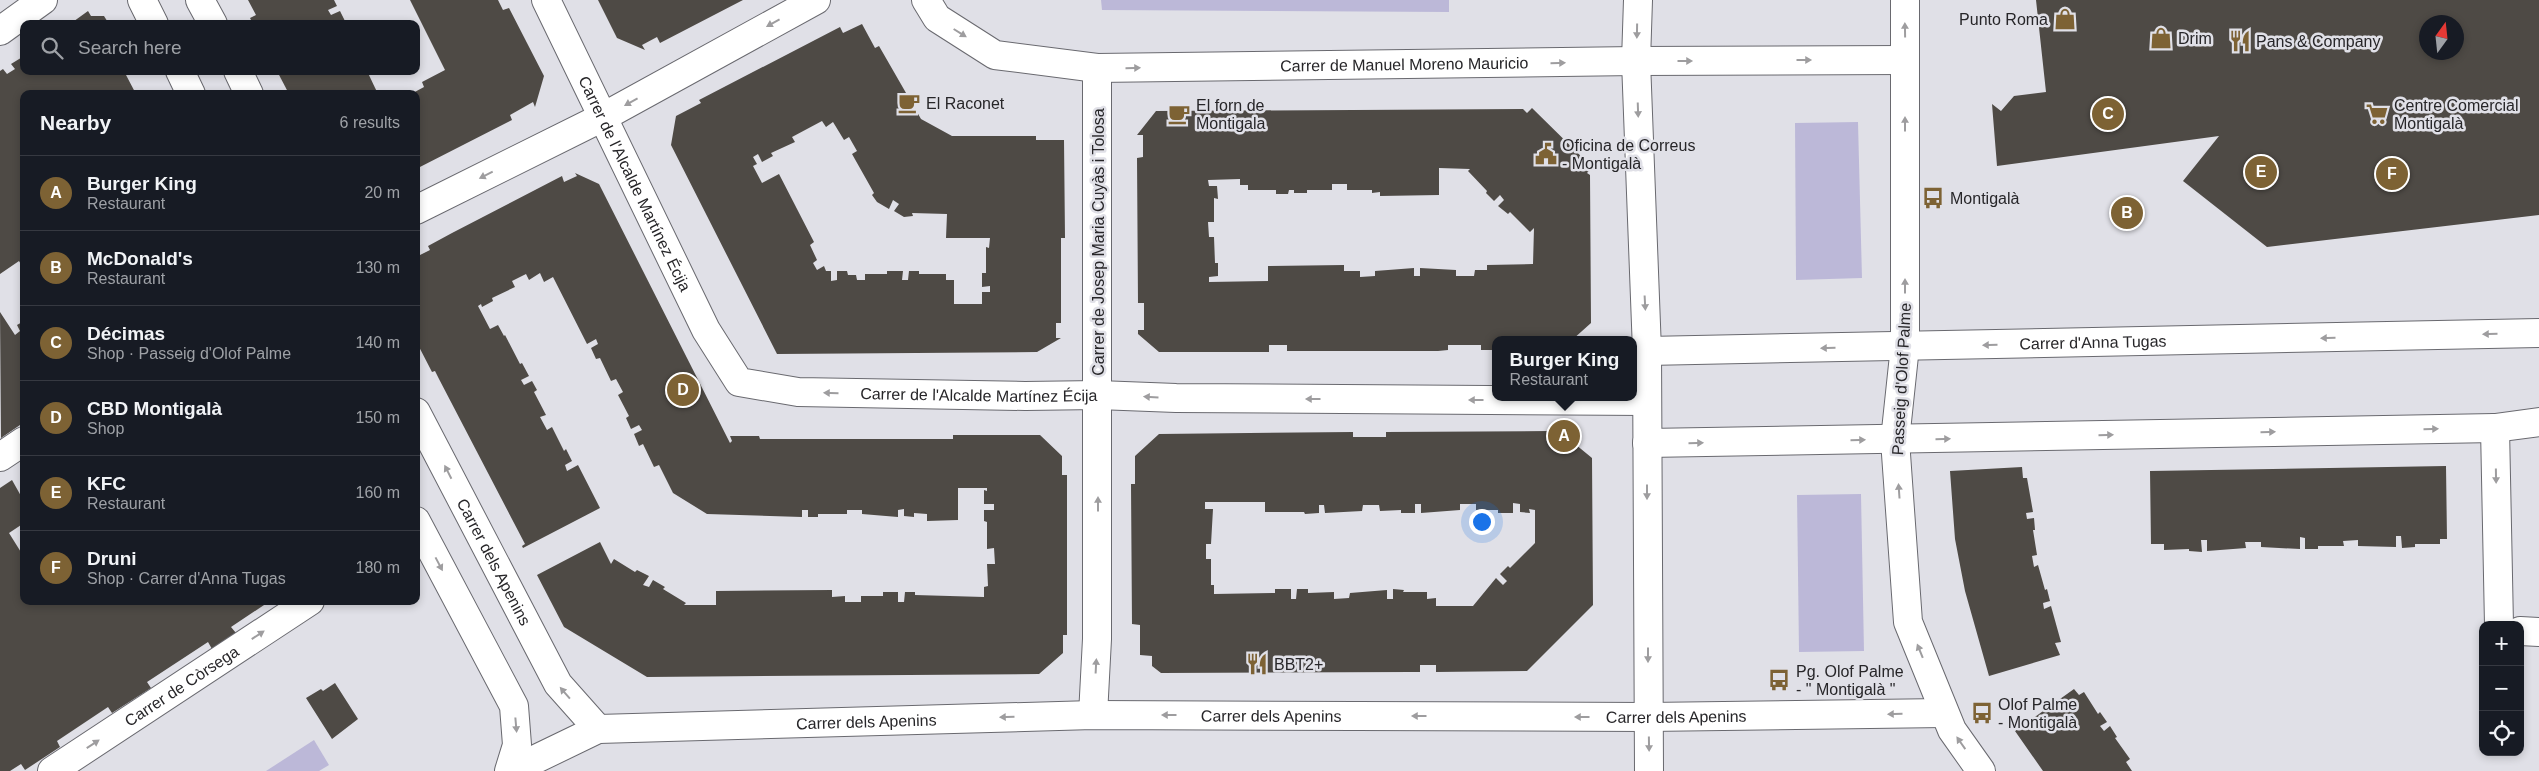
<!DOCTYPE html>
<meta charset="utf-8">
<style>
body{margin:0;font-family:Helvetica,sans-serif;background:#242831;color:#f1f3f6}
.controls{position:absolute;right:15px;bottom:15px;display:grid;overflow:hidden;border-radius:10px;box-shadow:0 2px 8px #0003}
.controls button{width:45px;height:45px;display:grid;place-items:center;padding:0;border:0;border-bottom:1px solid #363941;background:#171b24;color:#f1f3f6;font:25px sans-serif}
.compass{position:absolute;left:2419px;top:15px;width:45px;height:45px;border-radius:50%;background:#171b24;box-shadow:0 2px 8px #0003;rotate:15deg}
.you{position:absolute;left:1481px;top:521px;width:18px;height:18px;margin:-12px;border:4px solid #fff;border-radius:50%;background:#1a73e8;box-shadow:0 0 0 8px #1a73e833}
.badge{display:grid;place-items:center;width:32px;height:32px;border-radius:50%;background:#7d6234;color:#fff;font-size:16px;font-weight:700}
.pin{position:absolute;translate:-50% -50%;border:2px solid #fff;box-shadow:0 1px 5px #0006}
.popup{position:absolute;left:1492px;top:336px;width:145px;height:65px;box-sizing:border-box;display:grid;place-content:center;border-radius:10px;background:#171b24;filter:drop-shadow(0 1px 4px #0005);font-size:16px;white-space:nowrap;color:#9ea1a6}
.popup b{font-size:19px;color:#f1f3f6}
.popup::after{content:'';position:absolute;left:50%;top:100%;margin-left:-10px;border:10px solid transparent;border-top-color:#171b24}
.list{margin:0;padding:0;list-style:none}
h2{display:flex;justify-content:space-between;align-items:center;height:65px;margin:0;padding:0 20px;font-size:21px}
h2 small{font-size:16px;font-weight:400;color:#9ea1a6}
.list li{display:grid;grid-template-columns:32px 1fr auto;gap:15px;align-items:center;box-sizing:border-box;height:75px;padding:0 20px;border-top:1px solid #363941}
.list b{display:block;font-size:19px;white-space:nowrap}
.list p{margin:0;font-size:16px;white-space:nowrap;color:#9ea1a6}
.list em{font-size:16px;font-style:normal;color:#9ea1a6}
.icon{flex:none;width:28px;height:28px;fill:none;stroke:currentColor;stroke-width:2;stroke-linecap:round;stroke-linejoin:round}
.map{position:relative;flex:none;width:2539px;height:771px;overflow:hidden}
.search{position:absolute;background:#171b24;box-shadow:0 2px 8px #0003;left:20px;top:20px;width:400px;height:55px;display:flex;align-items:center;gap:12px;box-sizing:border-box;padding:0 18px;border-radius:10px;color:#9ea1a6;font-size:19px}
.panel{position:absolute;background:#171b24;box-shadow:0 2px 8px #0003;left:20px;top:90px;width:400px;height:515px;border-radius:10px}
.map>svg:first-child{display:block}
</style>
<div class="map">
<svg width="2539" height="771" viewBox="0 0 2539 771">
<rect width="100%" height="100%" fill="#e0e0e7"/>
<!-- green -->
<g fill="#bcb8d8">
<polygon points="1101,0 1449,0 1449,12 1102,10"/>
<polygon points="1858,122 1862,278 1796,280 1795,123"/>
<polygon points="1861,494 1864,651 1799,652 1797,495"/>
<polygon points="314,740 329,765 319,771 266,771"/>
</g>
<!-- building -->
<g fill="#4e4a45" fill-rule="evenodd">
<polygon points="248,0 334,0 337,6 328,10 331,15 340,11 346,23 253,24 250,18 256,15"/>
<polygon points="410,0 498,0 503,10 509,8 544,76 535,107 533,102 510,115 512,120 416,169 416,94 411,94 424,87 422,82 445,70"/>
<polygon points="598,0 743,0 660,43 657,37 642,45 645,50 617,38"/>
<path d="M2036,0H2539V215L2267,247L2183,181L2219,136L1997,166L1992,104L2001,111L2014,96L2046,92ZM2426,22H2456V52H2426Z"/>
<polygon points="88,11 91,16 104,16 109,24 70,24"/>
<path d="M862,24L875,48L879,46L921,119L952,136H1036V140H1064L1065,238H1061V323H1056V338H1061L1037,352L777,354L671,145L676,116L701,103L699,100L840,27L843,33ZM822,121L826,127L833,122L844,140L849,137L857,151L852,154L874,193L872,195L877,202L889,209L893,200L899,204L894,211L904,217L913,216L912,213L947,214L946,238H990L989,248L986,247V273H982V287L990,286V292H982V304H954V280H946V274H919V271H909L908,280H902L903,271H887V274H865V280H857L856,275H848L847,271H837V280L831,281V271H826L824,266L817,270L813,263L817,260L810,245L814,242L779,174L762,183L753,166L757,164L753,157L758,154L762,162L773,156L771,153L795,142L792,137Z"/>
<polygon points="24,56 24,71 134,71 126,75 136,94 24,94 24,269 19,261 0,274 0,71 3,69 7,74 15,69 11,64"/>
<polygon points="277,71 367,71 378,94 289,94"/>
<path d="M1532,108L1592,167L1587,173L1590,175L1591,323L1572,340H1495V350H1481V345H1448V350L1438,351H1287V345H1269V352H1159L1138,334V330H1144V303H1138L1137,158L1143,157V135H1137L1156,111L1523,109L1527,113ZM1439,168L1470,169L1468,171L1487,191L1486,193L1494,201L1500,195L1504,200L1498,206L1508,214L1510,212L1530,232L1534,228L1533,264L1487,265V270H1475L1474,276H1456V270L1420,268V276H1414V268L1375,271V276L1360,277V271H1344V265L1268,266V281L1209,282V277L1218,276V263H1215L1214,237H1209L1208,222H1214V198L1218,199L1217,186H1209L1208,180L1240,179V185H1248V190H1276V194H1288L1289,190H1294V193H1307V190H1332V184H1347V190H1372V193L1380,192V196L1439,195Z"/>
<polygon points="575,173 599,184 730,443 732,441 730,436 759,436 760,439 953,439 953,435 1040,435 1062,456 1062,475 1067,475 1067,635 1063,635 1063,653 1039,674 647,677 564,627 537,575 600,542 611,564 614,559 635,572 637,570 649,576 643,585 649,587 653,580 665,587 663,589 686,603 684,605 716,605 716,591 832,590 832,597 845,596 845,602 861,602 861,596 883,596 883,592 898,592 898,602 904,602 905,592 915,592 915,595 984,597 984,587 988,586 987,564 995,564 994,548 987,549 987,522 984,521 984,510 994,510 994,504 984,504 984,490 987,491 987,488 958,488 958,520 927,521 927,514 914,513 914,517 904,516 904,509 898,510 898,517 862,514 862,510 847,510 847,514 818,514 818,517 808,517 808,510 802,510 802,517 707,514 673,493 659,465 654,467 643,444 639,446 634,434 642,430 639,425 631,429 626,418 629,416 618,395 623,392 616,379 611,381 600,358 596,359 591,348 598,344 596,339 587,344 553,277 544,282 540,273 529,280 526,274 512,281 515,287 492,298 493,301 482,307 481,304 478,306 490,329 498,325 504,336 505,335 520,364 522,363 529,376 521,380 524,385 532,381 537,390 534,392 546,415 540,417 547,430 552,427 564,451 566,449 572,461 565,465 567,471 578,465 600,508 523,548 522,546 525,544 439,379 435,371 432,372 416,341 416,257 430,250 428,246 452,233 562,176 564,182 577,176"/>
<polygon points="0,312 15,335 20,331 17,325 24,321 24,417 20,419 20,425 1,438"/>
<path d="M1550,431L1551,435H1564L1592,458L1593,605L1527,671L1436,672V665H1420V672H1411L1161,673L1152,666V656L1140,655V625L1132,624L1131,484H1135V456L1159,434L1353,432V437H1386V432ZM1205,502H1265V512H1304L1305,514L1319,513V505H1324L1325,513L1362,511L1363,505H1379L1380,511L1401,510V513H1415V504H1421V513L1460,510V504H1476V510H1498V513H1513V503L1520,504V512L1530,513L1529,509L1535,510V543L1510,568L1508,566L1500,574L1507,581L1503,585L1496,578L1473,606H1436V598L1427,599V592H1403L1404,590L1393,589V599H1387V590L1350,593L1349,598L1334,599V592L1308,593V589H1297L1296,599H1291V589H1275V593L1214,594V585H1211V559H1206V544H1211L1213,509H1205Z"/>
<polygon points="2446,466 2447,539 2440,539 2440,544 2415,544 2415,547 2402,548 2401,536 2396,536 2396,547 2358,546 2358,540 2343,541 2344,546 2318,546 2318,549 2305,549 2305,538 2300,537 2300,549 2261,547 2261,542 2245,542 2246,548 2207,551 2207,540 2201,540 2202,552 2189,551 2189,549 2164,550 2164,544 2151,544 2150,471"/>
<polygon points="2022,467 2023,478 2027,478 2033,512 2026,513 2027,519 2034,518 2035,530 2033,530 2037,555 2032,556 2034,567 2038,565 2045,590 2047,589 2050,601 2043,603 2044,609 2051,606 2061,642 2055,643 2060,655 1989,676 1965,591 1955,539 1950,471"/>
<polygon points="12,480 21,496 24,494 24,523 9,533 24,557 24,601 270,601 231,627 236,633 212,649 208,642 147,682 151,688 112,713 108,707 57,741 60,747 25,770 21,764 10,771 0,771 0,488"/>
<polygon points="335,683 358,719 332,739 306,698 321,689 323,691"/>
<polygon points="2074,689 2079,695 2084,692 2098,714 2100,712 2107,722 2100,726 2104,731 2110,726 2117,737 2115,738 2130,759 2126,762 2132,771 2043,771 2015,731"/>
</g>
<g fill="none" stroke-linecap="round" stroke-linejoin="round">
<!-- pedestrian casing -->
<g stroke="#69696f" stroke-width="30">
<polyline id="pedestrian" points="0,31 43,0"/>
</g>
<!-- minor casing -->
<g stroke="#69696f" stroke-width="30">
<g id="minor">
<polyline points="142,0 154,24"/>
<polyline points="200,0 213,24"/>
<path id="s1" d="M546,0L706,330L739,382L798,392L1025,396L1098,395L1176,398L1647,401"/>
<path id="s2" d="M926,0L937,18L995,55L1097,68L1636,61L1905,60"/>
<polyline points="1638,0 1636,61 1647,351 1649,771"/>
<polyline points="1905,0 1905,346 1895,440 1908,622 1952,730 1981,771"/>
<polyline points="180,71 191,94"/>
<polyline points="238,71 249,94"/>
<polyline points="416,210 603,117 816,0"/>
<path id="s3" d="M1647,351L2539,333"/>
<path id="s4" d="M416,412L558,684L598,729"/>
<polyline points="2495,428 2499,625"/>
<polyline points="1647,443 2495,428 2539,422"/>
<polyline points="0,457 24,441"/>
<polyline points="416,521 514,706 517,745 509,771"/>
<polyline points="2520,631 2539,632"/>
<polyline points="1093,715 1097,639 1097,68"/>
<path id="s5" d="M52,771L310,601"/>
<path id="s6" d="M511,771L598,729L1093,715L1648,717L1944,713"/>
</g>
</g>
<!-- pedestrian -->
<use href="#pedestrian" stroke="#fff" stroke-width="28"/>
<!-- minor -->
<use href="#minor" stroke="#fff" stroke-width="28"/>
</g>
<!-- one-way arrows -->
<defs><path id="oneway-solid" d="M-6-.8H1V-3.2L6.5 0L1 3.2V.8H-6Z" transform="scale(1.25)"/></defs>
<g fill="#9e9d9f">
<use href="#oneway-solid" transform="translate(773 23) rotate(151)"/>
<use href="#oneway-solid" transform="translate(1905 30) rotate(-91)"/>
<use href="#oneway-solid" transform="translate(1637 31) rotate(91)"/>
<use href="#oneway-solid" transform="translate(960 33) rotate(32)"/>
<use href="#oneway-solid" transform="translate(1804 60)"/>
<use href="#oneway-solid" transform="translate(1685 61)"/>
<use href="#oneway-solid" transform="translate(1558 63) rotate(-1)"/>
<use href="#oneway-solid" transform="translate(1133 68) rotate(-1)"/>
<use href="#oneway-solid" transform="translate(631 102) rotate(151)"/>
<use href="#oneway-solid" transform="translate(1638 110) rotate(88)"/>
<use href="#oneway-solid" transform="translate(1905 124) rotate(-90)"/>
<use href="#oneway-solid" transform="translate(486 175) rotate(153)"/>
<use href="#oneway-solid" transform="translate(1905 286) rotate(-90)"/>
<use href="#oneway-solid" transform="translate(1645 303) rotate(87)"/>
<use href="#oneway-solid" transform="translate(2490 334) rotate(179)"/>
<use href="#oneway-solid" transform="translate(2328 338) rotate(179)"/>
<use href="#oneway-solid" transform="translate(1990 345) rotate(179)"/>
<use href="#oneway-solid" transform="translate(1828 348) rotate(179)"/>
<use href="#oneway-solid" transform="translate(831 393) rotate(-179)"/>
<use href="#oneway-solid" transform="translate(1151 397) rotate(-177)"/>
<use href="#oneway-solid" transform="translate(1313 399) rotate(-180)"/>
<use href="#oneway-solid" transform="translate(1476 400) rotate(-180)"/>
<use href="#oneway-solid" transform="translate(2431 429) rotate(-1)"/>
<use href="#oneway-solid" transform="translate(2268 432) rotate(-1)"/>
<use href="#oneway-solid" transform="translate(2106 435) rotate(-1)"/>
<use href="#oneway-solid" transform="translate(1943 439) rotate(-1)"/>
<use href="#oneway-solid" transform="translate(1858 440) rotate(-1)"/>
<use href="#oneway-solid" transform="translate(1696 443) rotate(-1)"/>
<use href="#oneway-solid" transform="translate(448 472) rotate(-117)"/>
<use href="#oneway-solid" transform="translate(2496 476) rotate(89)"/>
<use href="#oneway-solid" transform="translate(1899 491) rotate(-94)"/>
<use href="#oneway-solid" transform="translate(1647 492) rotate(90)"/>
<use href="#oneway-solid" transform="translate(1098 504) rotate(-90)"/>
<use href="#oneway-solid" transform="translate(439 564) rotate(62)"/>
<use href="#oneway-solid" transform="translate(258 635) rotate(-33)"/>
<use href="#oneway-solid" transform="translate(1920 651) rotate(-112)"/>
<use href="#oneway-solid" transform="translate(1648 655) rotate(90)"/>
<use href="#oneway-solid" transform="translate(1096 666) rotate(-87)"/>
<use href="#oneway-solid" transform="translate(565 693) rotate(-131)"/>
<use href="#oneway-solid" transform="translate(1895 714) rotate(179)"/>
<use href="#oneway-solid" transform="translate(1169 715) rotate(-180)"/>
<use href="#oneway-solid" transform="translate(1419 716) rotate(-180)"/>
<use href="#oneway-solid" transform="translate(1007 717) rotate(178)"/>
<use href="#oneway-solid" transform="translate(1582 717) rotate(-180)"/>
<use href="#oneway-solid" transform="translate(516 725) rotate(85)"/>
<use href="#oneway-solid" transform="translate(1961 743) rotate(-125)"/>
<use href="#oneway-solid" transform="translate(93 744) rotate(-33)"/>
<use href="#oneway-solid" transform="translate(1649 744) rotate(89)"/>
</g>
<!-- icons -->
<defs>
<g id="shop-bare" transform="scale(1.725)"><path d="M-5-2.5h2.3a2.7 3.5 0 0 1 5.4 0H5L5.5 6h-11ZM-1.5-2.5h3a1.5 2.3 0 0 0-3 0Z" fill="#7d6234" stroke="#e0e0e7" stroke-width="2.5" paint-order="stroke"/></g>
<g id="restaurant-bare" transform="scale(1.725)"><path d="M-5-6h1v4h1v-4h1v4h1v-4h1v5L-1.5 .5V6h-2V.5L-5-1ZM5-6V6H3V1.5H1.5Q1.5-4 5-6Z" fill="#7d6234" stroke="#e0e0e7" stroke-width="2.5" paint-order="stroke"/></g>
<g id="cafe-bare" transform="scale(1.725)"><path d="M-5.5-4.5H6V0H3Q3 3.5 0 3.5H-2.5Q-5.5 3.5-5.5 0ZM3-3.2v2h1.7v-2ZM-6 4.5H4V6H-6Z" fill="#7d6234" stroke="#e0e0e7" stroke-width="2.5" paint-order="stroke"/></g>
<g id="supermarket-bare" transform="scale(1.725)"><path d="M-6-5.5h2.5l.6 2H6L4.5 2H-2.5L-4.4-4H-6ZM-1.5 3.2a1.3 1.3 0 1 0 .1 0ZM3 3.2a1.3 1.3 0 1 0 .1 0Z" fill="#7d6234" stroke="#e0e0e7" stroke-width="2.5" paint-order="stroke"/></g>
<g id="civic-bare" transform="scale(1.725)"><path d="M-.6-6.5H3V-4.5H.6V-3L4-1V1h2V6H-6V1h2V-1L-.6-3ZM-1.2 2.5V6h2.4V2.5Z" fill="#7d6234" stroke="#e0e0e7" stroke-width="2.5" paint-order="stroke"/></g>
<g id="bus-bare" transform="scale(1.725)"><path d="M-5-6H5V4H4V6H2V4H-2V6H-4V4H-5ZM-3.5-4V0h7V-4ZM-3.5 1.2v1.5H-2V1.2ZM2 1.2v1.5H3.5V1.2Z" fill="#7d6234" stroke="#e0e0e7" stroke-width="2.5" paint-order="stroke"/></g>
</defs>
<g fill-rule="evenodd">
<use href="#shop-bare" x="2065" y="19"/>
<use href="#shop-bare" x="2161" y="38"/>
<use href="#restaurant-bare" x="2240" y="41"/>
<use href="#cafe-bare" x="909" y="103"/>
<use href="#cafe-bare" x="1179" y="114"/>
<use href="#supermarket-bare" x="2377" y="114"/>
<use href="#civic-bare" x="1546" y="154"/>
<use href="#bus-bare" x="1933" y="198"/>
<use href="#restaurant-bare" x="1257" y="664"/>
<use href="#bus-bare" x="1779" y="680"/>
<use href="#bus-bare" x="1982" y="713"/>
</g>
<g text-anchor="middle" stroke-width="5" stroke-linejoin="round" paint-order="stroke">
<!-- poi labels -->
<g font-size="16" fill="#272629" stroke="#e0e0e7" text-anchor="start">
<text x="2048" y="25" text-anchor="end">Punto Roma</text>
<text x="2178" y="44">Drim</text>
<text x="2256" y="47">Pans &amp; Company</text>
<text x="926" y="109">El Raconet</text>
<text x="1196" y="111">El forn de<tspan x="1196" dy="18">Montigala</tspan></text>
<text x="2394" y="111">Centre Comercial<tspan x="2394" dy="18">Montigalà</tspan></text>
<text x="1562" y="151">Oficina de Correus<tspan x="1562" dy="18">- Montigalà</tspan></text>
<text x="1950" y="204">Montigalà</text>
<text x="1274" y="670">BBT2+</text>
<text x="1796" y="677">Pg. Olof Palme<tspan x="1796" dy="18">- " Montigalà "</tspan></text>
<text x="1998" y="710">Olof Palme<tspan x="1998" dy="18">- Montigalà</tspan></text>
</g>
<!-- street labels -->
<g font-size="16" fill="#272629" stroke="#e0e0e7">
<text dy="6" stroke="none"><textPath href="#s2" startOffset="500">Carrer de Manuel Moreno Mauricio</textPath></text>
<text dy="6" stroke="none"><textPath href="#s1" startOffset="204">Carrer de l'Alcalde Martínez Écija</textPath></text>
<text transform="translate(1098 242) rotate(-90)" y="6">Carrer de Josep Maria Cuyàs i Tolosa</text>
<text dy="6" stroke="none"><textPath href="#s3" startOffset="446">Carrer d'Anna Tugas</textPath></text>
<text transform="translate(1901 379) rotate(-87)" y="6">Passeig d'Olof Palme</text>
<text dy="6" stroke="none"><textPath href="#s1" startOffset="669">Carrer de l'Alcalde Martínez Écija</textPath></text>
<text dy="6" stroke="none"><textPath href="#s4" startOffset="169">Carrer dels Apenins</textPath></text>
<text dy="6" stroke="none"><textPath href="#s5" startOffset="155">Carrer de Còrsega</textPath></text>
<text dy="6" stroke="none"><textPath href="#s6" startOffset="770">Carrer dels Apenins</textPath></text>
<text dy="6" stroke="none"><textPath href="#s6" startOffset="1175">Carrer dels Apenins</textPath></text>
<text dy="6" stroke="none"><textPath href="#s6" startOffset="365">Carrer dels Apenins</textPath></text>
</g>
</g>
</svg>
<div class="controls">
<button>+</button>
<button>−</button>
<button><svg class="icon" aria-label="locate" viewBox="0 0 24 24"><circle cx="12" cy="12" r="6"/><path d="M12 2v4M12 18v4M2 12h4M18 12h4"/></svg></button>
</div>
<svg class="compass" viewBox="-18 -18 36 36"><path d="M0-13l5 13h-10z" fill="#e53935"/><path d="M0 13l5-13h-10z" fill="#9ea1a6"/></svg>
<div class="you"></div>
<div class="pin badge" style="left:1564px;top:436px">A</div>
<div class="popup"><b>Burger King</b>Restaurant</div>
<div class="pin badge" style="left:2127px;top:213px">B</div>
<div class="pin badge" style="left:2108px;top:114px">C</div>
<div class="pin badge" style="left:683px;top:390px">D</div>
<div class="pin badge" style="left:2261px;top:172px">E</div>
<div class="pin badge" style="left:2392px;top:174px">F</div>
<div class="search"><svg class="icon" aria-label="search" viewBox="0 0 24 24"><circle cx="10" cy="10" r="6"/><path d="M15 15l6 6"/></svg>Search here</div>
<section class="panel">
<h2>Nearby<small>6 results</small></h2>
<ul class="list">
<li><span class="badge">A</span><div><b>Burger King</b><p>Restaurant</p></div><em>20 m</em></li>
<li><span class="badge">B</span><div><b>McDonald's</b><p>Restaurant</p></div><em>130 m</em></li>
<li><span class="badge">C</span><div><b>Décimas</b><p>Shop · Passeig d'Olof Palme</p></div><em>140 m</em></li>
<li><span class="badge">D</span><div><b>CBD Montigalà</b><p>Shop</p></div><em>150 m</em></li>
<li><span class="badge">E</span><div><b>KFC</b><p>Restaurant</p></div><em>160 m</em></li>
<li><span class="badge">F</span><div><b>Druni</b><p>Shop · Carrer d'Anna Tugas</p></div><em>180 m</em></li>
</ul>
</section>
</div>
